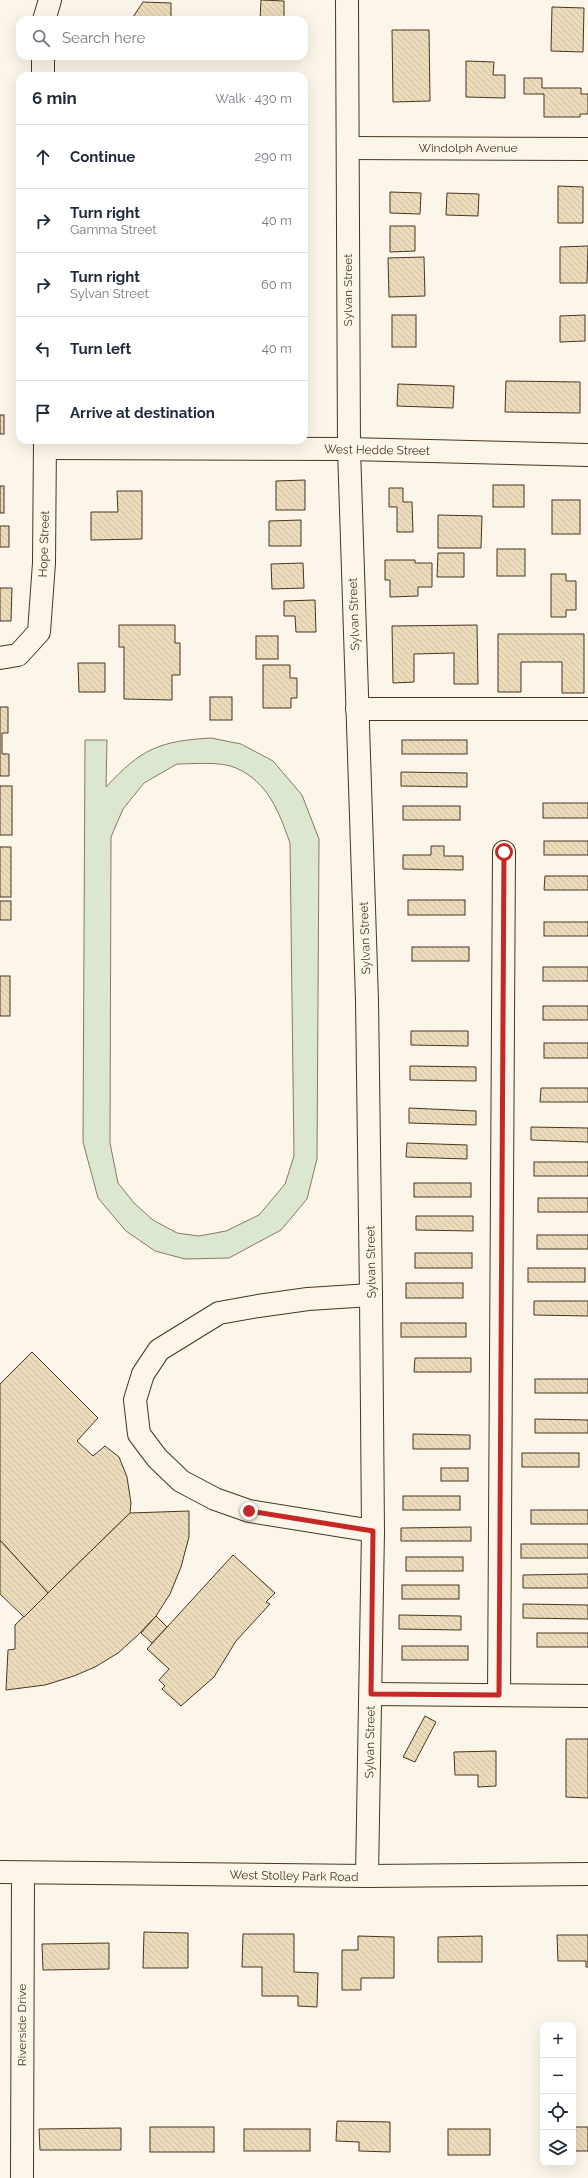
<!DOCTYPE html>
<meta charset="utf-8">
<style>
body{margin:0;font-family:Raleway,sans-serif;background:#f6f6f7;color:#1f2937}
.controls{position:absolute;right:12px;bottom:12px;display:grid;overflow:hidden;border-radius:8px;box-shadow:0 4px 16px #0002}
.controls button{width:36px;height:36px;display:grid;place-items:center;padding:0;border:0;border-bottom:1px solid #e0e1e3;background:#fff;color:#1f2937;font:20px sans-serif}
.stop{position:absolute;width:12px;height:12px;margin:-9px;border:3px solid #c62828;border-radius:50%;background:#fff}
.stop.end{background:#c62828;border-color:#fff;box-shadow:0 1px 4px #0008}
.list{margin:0;padding:0;list-style:none}
h2{display:flex;justify-content:space-between;align-items:center;height:52px;margin:0;padding:0 16px;font-size:17px}
h2 small{font-size:13px;font-weight:400;color:#747a83}
.list li{display:grid;grid-template-columns:26px 1fr auto;gap:12px;align-items:center;box-sizing:border-box;height:64px;padding:0 16px;border-top:1px solid #e0e1e3}
.list b{display:block;font-size:15px;white-space:nowrap}
.list p{margin:0;font-size:13px;white-space:nowrap;color:#747a83}
.list em{font-size:13px;font-style:normal;color:#747a83}
.icon{flex:none;width:22px;height:22px;fill:none;stroke:currentColor;stroke-width:2;stroke-linecap:round;stroke-linejoin:round}
.map{position:relative;flex:none;width:588px;height:2178px;overflow:hidden}
.search{position:absolute;background:#fff;box-shadow:0 4px 16px #0002;left:16px;top:16px;width:292px;height:44px;display:flex;align-items:center;gap:10px;box-sizing:border-box;padding:0 14px;border-radius:12px;color:#747a83;font-size:15px}
.panel{position:absolute;background:#fff;box-shadow:0 4px 16px #0002;left:16px;top:72px;width:292px;height:372px;border-radius:12px}
.map>svg:first-child{display:block}
</style>
<div class="map">
<svg width="588" height="2178" viewBox="0 0 588 2178">
<defs>
<pattern id="building-back-hatch" width="6" height="6" patternUnits="userSpaceOnUse"><rect width="6" height="6" fill="#ecdcbc"/><path d="M-1 5l2 2M0 0l6 6M5-1l2 2" fill="none" stroke="#ccbda1"/></pattern>
</defs>
<rect width="100%" height="100%" fill="#fbf6e9"/>
<!-- pitch -->
<path fill="#dce7d0" stroke="#887966" fill-rule="evenodd" d="M211,738L241,744L273,761L302,795L319,839L317,1159L307,1199L281,1230L229,1258L185,1259L155,1251L126,1231L98,1198L83,1142L85,740H107L106,787C141,749 159,741 211,738ZM177,764C193,764 221,761 236,768C268,782 279,812 290,843L294,1156L285,1184L259,1215L226,1231L199,1236L177,1233L153,1220L134,1203L118,1183L110,1143L111,837L123,809L144,783Z"/>
<!-- building -->
<g fill="url(#building-back-hatch)" stroke="#4a3520">
<polygon points="261,0 284,1 284,19 296,20 260,20"/>
<polygon points="143,2 171,3 171,20 131,20"/>
<polygon points="552,7 584,8 583,52 551,51"/>
<polygon points="392,30 429,30 430,101 393,102"/>
<polygon points="90,56 143,56 142,57"/>
<polygon points="466,61 494,62 493,75 505,75 505,98 466,97"/>
<polygon points="524,78 542,78 542,88 581,88 581,94 588,94 588,114 580,114 580,117 544,117 544,94 524,94"/>
<polygon points="558,186 583,187 583,223 558,223"/>
<polygon points="390,192 421,193 420,214 390,213"/>
<polygon points="447,193 479,194 478,216 446,215"/>
<polygon points="390,226 415,226 415,251 390,252"/>
<polygon points="588,246 587,283 560,283 560,247"/>
<polygon points="424,257 425,296 389,297 388,258"/>
<rect x="392" y="315" width="24" height="32"/>
<polygon points="585,315 585,341 560,342 560,316"/>
<polygon points="506,381 580,382 580,413 505,412"/>
<polygon points="398,384 454,386 453,408 397,406"/>
<rect x="0" y="415" width="4" height="19"/>
<polygon points="305,480 305,510 276,510 276,481"/>
<rect x="493" y="485" width="31" height="22"/>
<rect x="0" y="486" width="4" height="27"/>
<polygon points="389,488 403,488 403,502 412,502 413,532 397,532 397,507 389,507"/>
<polygon points="117,491 142,491 142,539 91,540 91,512 118,512"/>
<rect x="552" y="500" width="28" height="34"/>
<polygon points="438,515 482,516 481,548 438,548"/>
<polygon points="301,520 301,546 269,546 269,521"/>
<rect x="0" y="526" width="9" height="21"/>
<rect x="497" y="549" width="28" height="27"/>
<polygon points="438,553 464,553 464,577 437,577"/>
<polygon points="385,560 415,560 415,563 432,563 432,587 418,587 418,596 390,597 390,580 385,580"/>
<polygon points="303,563 304,588 272,589 271,564"/>
<polygon points="551,574 566,574 566,581 576,581 576,610 566,610 566,617 551,617"/>
<polygon points="0,588 12,588 11,621 0,621"/>
<polygon points="315,600 316,632 296,632 295,616 284,616 284,601"/>
<polygon points="119,625 175,625 175,643 180,643 180,675 172,675 172,700 124,699 124,647 119,647"/>
<polygon points="477,625 478,684 454,684 454,653 414,654 414,682 393,683 392,626"/>
<polygon points="498,634 584,634 584,693 562,693 562,662 521,662 521,692 498,692"/>
<rect x="256" y="636" width="22" height="23"/>
<polygon points="78,663 105,663 105,692 79,692"/>
<polygon points="263,665 290,665 290,678 297,678 297,698 291,698 291,708 263,708"/>
<rect x="210" y="697" width="22" height="23"/>
<polygon points="0,707 8,707 8,733 2,733 2,754 9,754 9,776 0,776"/>
<rect x="402" y="740" width="65" height="14"/>
<polygon points="401,772 467,773 467,787 401,786"/>
<rect x="0" y="786" width="12" height="49"/>
<rect x="543" y="803" width="45" height="15"/>
<rect x="403" y="806" width="57" height="14"/>
<rect x="544" y="841" width="44" height="14"/>
<polygon points="431,846 444,846 444,856 463,856 463,870 403,869 403,855 431,855"/>
<rect x="0" y="847" width="11" height="50"/>
<polygon points="545,876 588,876 588,890 544,890"/>
<rect x="408" y="900" width="57" height="15"/>
<rect x="0" y="901" width="11" height="19"/>
<rect x="544" y="922" width="44" height="14"/>
<rect x="412" y="947" width="57" height="14"/>
<rect x="543" y="967" width="45" height="14"/>
<rect x="0" y="976" width="10" height="40"/>
<rect x="543" y="1006" width="45" height="14"/>
<polygon points="411,1031 468,1031 468,1046 411,1045"/>
<rect x="544" y="1043" width="44" height="15"/>
<polygon points="410,1066 476,1067 476,1081 410,1080"/>
<polygon points="541,1088 588,1088 588,1102 540,1102"/>
<polygon points="409,1108 476,1111 476,1125 409,1123"/>
<polygon points="531,1127 588,1128 588,1142 531,1140"/>
<polygon points="407,1143 467,1145 467,1159 406,1157"/>
<rect x="534" y="1162" width="54" height="14"/>
<rect x="414" y="1183" width="57" height="14"/>
<rect x="538" y="1198" width="50" height="14"/>
<polygon points="416,1216 473,1216 473,1231 416,1230"/>
<rect x="537" y="1235" width="51" height="14"/>
<rect x="415" y="1253" width="57" height="15"/>
<rect x="528" y="1268" width="57" height="14"/>
<rect x="406" y="1283" width="57" height="15"/>
<polygon points="534,1301 588,1301 588,1316 534,1315"/>
<rect x="401" y="1323" width="65" height="14"/>
<polygon points="32,1352 98,1418 77,1441 93,1456 105,1446 119,1457 127,1477 131,1503 130,1513 48,1593 0,1540 0,1384"/>
<polygon points="415,1358 471,1358 471,1372 414,1372"/>
<rect x="535" y="1379" width="53" height="14"/>
<polygon points="535,1419 588,1420 588,1433 535,1433"/>
<polygon points="413,1434 470,1435 470,1449 413,1449"/>
<rect x="522" y="1453" width="57" height="14"/>
<rect x="441" y="1468" width="27" height="13"/>
<rect x="403" y="1496" width="57" height="14"/>
<rect x="531" y="1510" width="57" height="14"/>
<polygon points="189,1511 189,1537 181,1567 170,1594 156,1616 137,1636 118,1653 95,1667 74,1676 45,1685 6,1690 8,1650 15,1649 15,1625 130,1513"/>
<polygon points="471,1527 471,1541 401,1541 401,1528"/>
<polygon points="0,1540 48,1593 24,1617 0,1594"/>
<rect x="521" y="1544" width="67" height="14"/>
<polygon points="233,1555 275,1593 266,1602 270,1604 236,1641 214,1677 181,1706 162,1689 165,1686 159,1680 169,1669 147,1649"/>
<rect x="406" y="1557" width="57" height="14"/>
<polygon points="588,1574 588,1588 523,1588 523,1575"/>
<rect x="402" y="1585" width="57" height="14"/>
<polygon points="523,1604 588,1605 588,1619 523,1618"/>
<polygon points="399,1615 461,1616 461,1630 399,1629"/>
<polygon points="156,1616 167,1627 152,1643 141,1633"/>
<rect x="537" y="1633" width="51" height="14"/>
<rect x="402" y="1646" width="66" height="14"/>
<polygon points="425,1716 436,1722 415,1762 403,1757"/>
<polygon points="566,1739 588,1739 588,1798 566,1797"/>
<polygon points="496,1751 496,1786 478,1787 478,1775 455,1775 454,1752"/>
<polygon points="144,1932 188,1933 188,1968 143,1968"/>
<polygon points="243,1934 294,1934 294,1972 318,1973 317,2007 298,2006 298,1996 262,1996 262,1967 242,1967"/>
<polygon points="557,1935 588,1935 588,1967 586,1967 586,1961 558,1961"/>
<polygon points="358,1936 394,1937 394,1978 361,1978 361,1990 342,1990 342,1950 358,1950"/>
<polygon points="482,1936 482,1962 438,1962 438,1937"/>
<polygon points="109,1943 109,1969 43,1970 42,1944"/>
<polygon points="337,2121 390,2122 390,2152 359,2151 359,2142 336,2141"/>
<rect x="150" y="2127" width="64" height="25"/>
<rect x="573" y="2127" width="15" height="24"/>
<polygon points="121,2128 121,2150 40,2150 39,2129"/>
<rect x="244" y="2129" width="66" height="22"/>
<rect x="448" y="2129" width="42" height="26"/>
</g>
<g fill="none" stroke-linecap="round" stroke-linejoin="round">
<!-- minor casing -->
<g stroke="#4a3520" stroke-width="24">
<g id="minor">
<polyline points="347,0 349,449 367,1000 371,1295 373,1531 367,1876"/>
<polyline points="44,20 50,0"/>
<polyline points="43,56 43,76"/>
<polyline points="348,148 588,149"/>
<polyline points="45,448 349,449 588,455"/>
<polyline points="0,658 18,655 39,632 44,563 45,440"/>
<polyline points="357,709 588,709"/>
<polyline points="371,1295 308,1299 258,1306 219,1313 159,1350 143,1374 135,1400 139,1434 157,1458 181,1481 215,1499 249,1511 373,1531"/>
<polyline points="371,1694 588,1696"/>
<polyline points="499,1695 504,852"/>
<polyline points="22,2178 23,1873"/>
</g>
</g>
<!-- major casing -->
<g stroke="#4a3520" stroke-width="24">
<polyline id="major" points="0,1872 367,1876 588,1874"/>
</g>
<!-- minor -->
<use href="#minor" stroke="#fbf6e9" stroke-width="22"/>
<!-- major -->
<use href="#major" stroke="#fbf6e9" stroke-width="22"/>
</g>
<g fill="none" stroke-linecap="round" stroke-linejoin="round">
<!-- route -->
<polyline stroke="#c62828" stroke-width="5" points="249,1511 373,1531 371,1694 499,1695 504,852"/>
</g>
<g text-anchor="middle" stroke-width="3" stroke-linejoin="round" paint-order="stroke">
<!-- street labels -->
<g font-size="12" fill="#4a3520" stroke="#fbf6e9">
<text x="468" y="152">Windolph Avenue</text>
<text transform="translate(348 290) rotate(-90)" y="4">Sylvan Street</text>
<text transform="translate(377 450) rotate(1)" y="4">West Hedde Street</text>
<text transform="translate(44 544) rotate(-88)" y="4">Hope Street</text>
<text transform="translate(354 614) rotate(-92)" y="4">Sylvan Street</text>
<text transform="translate(365 938) rotate(-92)" y="4">Sylvan Street</text>
<text transform="translate(371 1262) rotate(-91)" y="4">Sylvan Street</text>
<text transform="translate(370 1742) rotate(-89)" y="4">Sylvan Street</text>
<text transform="translate(294 1876) rotate(1)" y="4">West Stolley Park Road</text>
<text transform="translate(22 2025) rotate(-90)" y="4">Riverside Drive</text>
</g>
</g>
</svg>
<div class="controls">
<button>+</button>
<button>−</button>
<button><svg class="icon" aria-label="locate" viewBox="0 0 24 24"><circle cx="12" cy="12" r="6"/><path d="M12 2v4M12 18v4M2 12h4M18 12h4"/></svg></button>
<button><svg class="icon" aria-label="layers" viewBox="0 0 24 24"><path d="M12 4l9 5-9 5-9-5zM3 14l9 5 9-5"/></svg></button>
</div>
<div class="stop" style="left:504px;top:852px"></div>
<div class="stop end" style="left:249px;top:1511px"></div>
<div class="search"><svg class="icon" aria-label="search" viewBox="0 0 24 24"><circle cx="10" cy="10" r="6"/><path d="M15 15l6 6"/></svg>Search here</div>
<section class="panel">
<h2>6 min<small>Walk · 430 m</small></h2>
<ul class="list">
<li><svg class="icon" aria-label="ahead" viewBox="0 0 24 24"><path d="M12 20V5M6 11l6-6 6 6"/></svg><div><b>Continue</b></div><em>290 m</em></li>
<li><svg class="icon" aria-label="right" viewBox="0 0 24 24"><path d="M7 20v-9h11M14 6l5 5-5 5"/></svg><div><b>Turn right</b><p>Gamma Street</p></div><em>40 m</em></li>
<li><svg class="icon" aria-label="right" viewBox="0 0 24 24"><path d="M7 20v-9h11M14 6l5 5-5 5"/></svg><div><b>Turn right</b><p>Sylvan Street</p></div><em>60 m</em></li>
<li><svg class="icon" aria-label="left" viewBox="0 0 24 24"><path d="M17 20v-9H6M10 6l-5 5 5 5"/></svg><div><b>Turn left</b></div><em>40 m</em></li>
<li><svg class="icon" aria-label="arrive" viewBox="0 0 24 24"><path d="M6 21V4h12l-3 4 3 4H6"/></svg><div><b>Arrive at destination</b></div></li>
</ul>
</section>
</div>
